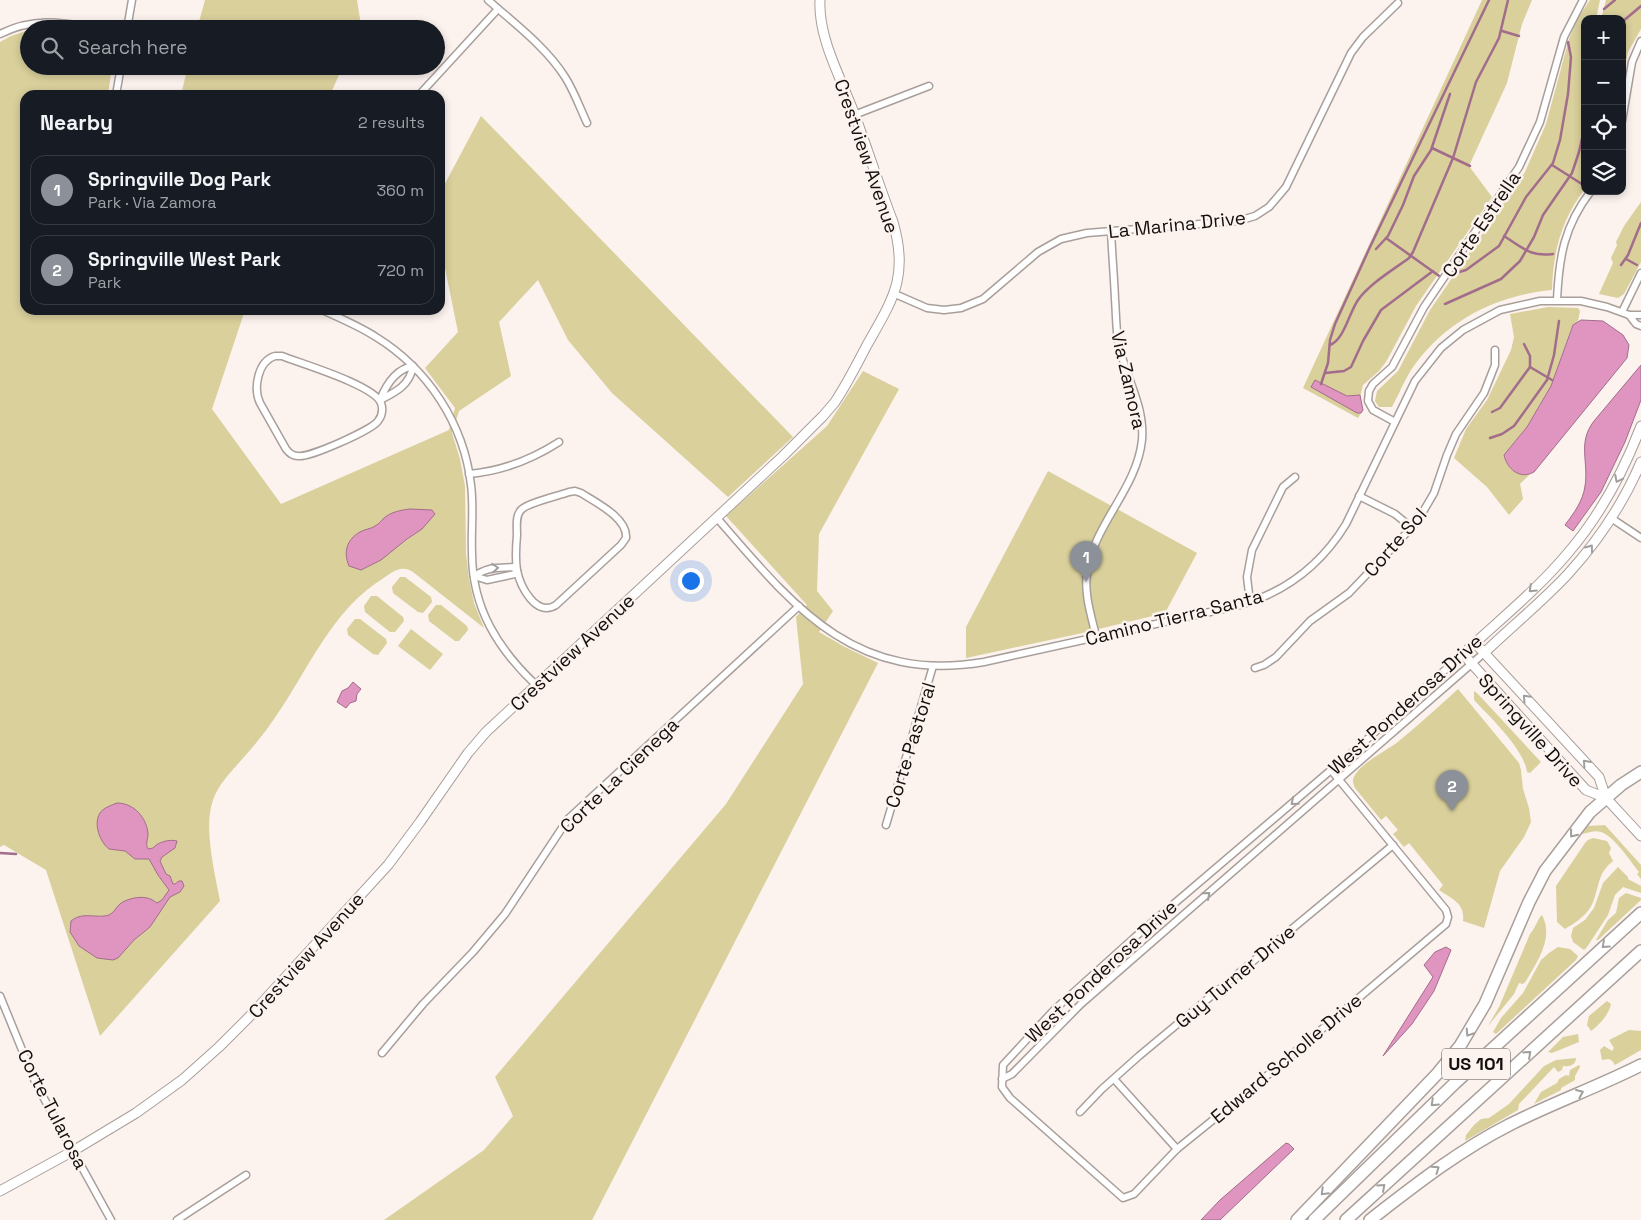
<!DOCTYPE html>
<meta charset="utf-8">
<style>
body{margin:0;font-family:"Space Grotesk",sans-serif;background:#242831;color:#f1f3f6}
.controls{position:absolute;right:15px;top:15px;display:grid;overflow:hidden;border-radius:10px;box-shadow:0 2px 8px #0003}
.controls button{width:45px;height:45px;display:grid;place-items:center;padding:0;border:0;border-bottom:1px solid #363941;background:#171b24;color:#f1f3f6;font:25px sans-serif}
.you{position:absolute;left:690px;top:580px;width:18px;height:18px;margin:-12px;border:4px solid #fff;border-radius:50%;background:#1a73e8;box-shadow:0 0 0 8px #1a73e833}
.badge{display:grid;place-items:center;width:32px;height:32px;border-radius:50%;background:#8c9099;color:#fff;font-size:16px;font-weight:700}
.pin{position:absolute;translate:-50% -41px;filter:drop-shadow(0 1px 2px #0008)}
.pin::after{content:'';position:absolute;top:26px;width:18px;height:15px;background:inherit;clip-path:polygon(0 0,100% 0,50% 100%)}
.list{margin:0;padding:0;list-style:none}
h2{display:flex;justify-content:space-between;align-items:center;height:65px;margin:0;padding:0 20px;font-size:21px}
h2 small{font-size:16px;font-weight:400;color:#9ea1a6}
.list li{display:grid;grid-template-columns:32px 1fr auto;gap:15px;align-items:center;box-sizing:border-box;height:70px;margin:0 10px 10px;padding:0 10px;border:1px solid #363941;border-radius:15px}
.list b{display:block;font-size:19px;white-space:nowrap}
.list p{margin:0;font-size:16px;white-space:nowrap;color:#9ea1a6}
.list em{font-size:16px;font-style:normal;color:#9ea1a6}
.icon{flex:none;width:28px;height:28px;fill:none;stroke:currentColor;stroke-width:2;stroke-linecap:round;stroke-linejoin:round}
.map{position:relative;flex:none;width:1641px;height:1220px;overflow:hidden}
.search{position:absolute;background:#171b24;box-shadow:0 2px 8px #0003;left:20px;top:20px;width:425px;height:55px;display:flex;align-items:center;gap:12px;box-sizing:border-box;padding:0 18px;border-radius:28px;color:#9ea1a6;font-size:19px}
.panel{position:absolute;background:#171b24;box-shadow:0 2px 8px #0003;left:20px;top:90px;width:425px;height:225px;border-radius:15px}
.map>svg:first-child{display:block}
</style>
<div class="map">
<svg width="1641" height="1220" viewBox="0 0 1641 1220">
<rect width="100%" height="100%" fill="#fcf2ee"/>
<!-- green -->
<g fill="#d9d09c">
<polygon points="205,0 357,0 361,25 359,29 197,29"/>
<polygon points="1482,0 1532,0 1522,24 1507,83 1469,166 1492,197 1416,306 1386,362 1379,371 1363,385 1360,397 1363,410 1358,418 1303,388"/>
<path d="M1590,0H1600L1596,19H1585V189C1561,220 1553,252 1552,290C1498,295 1449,319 1416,363C1406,376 1400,392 1392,407H1379L1375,401L1377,391L1398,371L1430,310L1525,172L1546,124L1569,39L1578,18Z"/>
<polygon points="1606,0 1641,0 1641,29 1628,52 1622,77 1622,19 1601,19"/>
<path d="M29,30V66H112L108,95H25V310H245L212,409L281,504L449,430L455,408L425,368L458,332L440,243V193L481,116L793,437L728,497L612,393L568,340L538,280L499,322L511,376L459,411L452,433L460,459L465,486L466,554L469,579L474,603L484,628L413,572C402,565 394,571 385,577C330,611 310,668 274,719C265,732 255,745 244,757C232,771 219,783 213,800C203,827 215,873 220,901L100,1036L46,870L4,845L0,847V42L11,36Z"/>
<polygon points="188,66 343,66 330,95 181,95"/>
<polygon points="1641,202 1641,262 1624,294 1618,298 1599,294 1613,263 1611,258 1617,245 1616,242 1624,226"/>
<path d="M1548,307L1578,308L1580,311L1578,321L1571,329L1551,386L1527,427L1504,455C1507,468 1517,477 1530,474L1520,484L1523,499L1509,515L1487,487L1454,458L1466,429L1487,400L1511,350L1514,337L1510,314Z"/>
<polygon points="863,371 899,389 819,534 817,591 833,611 819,632 845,647 878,663 592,1220 384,1220 484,1150 513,1116 495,1077 726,804 803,684 796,617 807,605 726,516 827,426"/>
<polygon points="1048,471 1197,553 1165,613 1078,634 966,658 966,627"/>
<polygon points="400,577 405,577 431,597 432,602 423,613 418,612 393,593 392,587"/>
<polygon points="371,596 377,596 403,617 404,621 395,632 390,632 365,612 364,606"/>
<polygon points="436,605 441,605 467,626 468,630 459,641 455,641 429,621 428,615"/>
<polygon points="355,619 360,619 386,639 387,643 378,655 373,654 348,635 347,629"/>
<polygon points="411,629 443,654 430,670 398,646"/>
<path d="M1458,689L1519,763L1521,770L1523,789L1529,808L1531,822L1524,837L1500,871L1484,928L1463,921C1465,903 1452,899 1439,890L1443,885L1409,843L1404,847L1393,834L1398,830L1386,816L1381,820L1355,788C1353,784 1352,780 1354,777C1360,763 1388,750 1399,741C1420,724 1439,706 1458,689Z"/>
<path d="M1474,691L1478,694L1541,762L1530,773L1527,772C1524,749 1490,717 1474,700Z"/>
<path d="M1605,825L1641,865V879L1637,874L1639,872C1631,862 1614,836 1601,832C1595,830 1588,833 1582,834L1588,826Z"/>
<path d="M1593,838L1607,841L1611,848L1609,853L1613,861C1597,874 1600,885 1593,902C1589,914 1575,923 1565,929L1557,922L1556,886L1585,843L1588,840Z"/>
<polygon points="1618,867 1628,877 1628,879 1641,886 1641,893 1623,887 1615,895 1608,915 1587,947 1584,950 1573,942 1571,936 1573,928 1585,920 1594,908 1603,883"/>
<polygon points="1626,893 1641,898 1641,900 1598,940 1596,940 1608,920 1616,913 1619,898"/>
<path d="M1542,915C1554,938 1538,960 1526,981L1523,984L1519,983L1514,994L1488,1026L1499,1007L1530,934C1535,929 1538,918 1542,915Z"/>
<polygon points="1558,947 1570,949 1578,956 1576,960 1496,1034 1493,1032 1501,1018 1523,993 1541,960 1549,953"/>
<path d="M1607,1001L1611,1004C1608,1016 1600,1024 1591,1031L1587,1025L1589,1016Z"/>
<path d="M1629,1030L1641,1031V1050L1615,1065C1611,1058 1609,1059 1602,1060L1600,1050L1604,1046L1612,1051L1614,1048L1609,1040Z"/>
<polygon points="1578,1034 1579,1042 1552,1053 1548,1052 1563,1037"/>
<path d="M1576,1058C1576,1065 1569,1067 1563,1066L1562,1070L1558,1072L1554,1067L1519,1104L1518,1110L1465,1141L1466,1135L1474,1125L1481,1119L1489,1118L1509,1104L1544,1066L1556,1060Z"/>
<polygon points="1579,1065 1580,1067 1575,1076 1575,1080 1561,1088 1561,1090 1534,1104 1541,1092 1557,1083 1559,1079 1566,1075 1569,1076 1570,1070"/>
</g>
<!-- water -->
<g fill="#e095c1" stroke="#a26d8b">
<path d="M1581,320L1603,321L1623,335L1629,345L1627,358L1534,472C1520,480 1507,469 1504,455L1527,427L1551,386L1573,325Z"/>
<path d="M1641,365V400L1625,442L1601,492L1573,531L1565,525C1574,513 1583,501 1585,486C1589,462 1577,443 1594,421Z"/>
<polygon points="1315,380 1347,396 1360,395 1363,410 1361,413 1357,413 1311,387"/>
<path d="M410,509L432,510L435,514L422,529L407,539L381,560L361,570L349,566C343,552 347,539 360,532C365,529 371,529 375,526C379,524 381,521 384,518C391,512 401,510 410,509Z"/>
<polygon points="353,682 361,689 357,694 356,701 350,703 346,708 337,702 342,691 348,688"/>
<path d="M117,803C134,803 147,818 148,834C148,840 145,844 148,849L153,848C158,842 169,839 177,841L175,848L162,857L160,861L166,874L170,876L173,884H175L179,881H182L184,886L180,892L170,897L150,927L134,940L118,958L113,960L97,958L79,946L70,932L71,921C83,911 96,919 109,915C114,913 116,907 120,904C126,899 139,896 147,898C150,898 154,901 157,903L162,900L169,890L158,875L149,859H135L125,851L109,849C100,842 93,824 100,813C103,808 112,805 117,803Z"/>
<polygon points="1446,947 1451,950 1434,991 1412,1024 1383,1056 1433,977 1424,965 1435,952"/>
<polygon points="1286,1143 1289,1144 1294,1149 1220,1220 1201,1220 1220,1200"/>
</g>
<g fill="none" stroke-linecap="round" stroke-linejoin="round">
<!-- stream -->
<g stroke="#a26d8b" stroke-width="2.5">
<polyline points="1604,9 1615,0"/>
<polyline points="1622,22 1641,6"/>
<polyline points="1502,31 1519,36"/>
<polyline points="1432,148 1470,166"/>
<polyline points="1552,165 1585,186"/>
<path d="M1504,236C1523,248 1530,257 1553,254"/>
<polyline points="1386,238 1442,278"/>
<polyline points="1376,249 1388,236 1403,205 1414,176 1431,150 1450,94"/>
<polyline points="1626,259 1637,265"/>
<polyline points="1621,265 1628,255 1641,223"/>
<polyline points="1456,273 1466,270 1499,246 1526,197 1553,163 1560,140 1568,94 1571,57 1568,42"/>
<polyline points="1445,304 1501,279 1520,261 1534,237 1543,215 1572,173 1579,152 1585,125"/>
<path d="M1330,345C1344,340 1349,313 1358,300C1369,284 1393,270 1409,258L1413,252L1453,158L1476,82L1499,38L1508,0"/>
<polyline points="1530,367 1552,380"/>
<polyline points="1325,373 1344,371 1351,367 1363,341 1381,310 1433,271"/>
<polyline points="1321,384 1328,363 1330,340 1335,324 1370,247 1489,0"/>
<polyline points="1492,412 1500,408 1530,367 1530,356 1524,344"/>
<polyline points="1490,438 1502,434 1514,426 1547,380 1554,355 1559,321"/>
<polyline points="0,853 16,854"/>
</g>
<!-- street casing -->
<g stroke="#a89f9b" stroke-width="9">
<g id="street">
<path d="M488,0C515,24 546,47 565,77C574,91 580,108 587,123"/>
<polyline points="127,29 132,0"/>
<path d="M0,34C36,16 64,23 103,29"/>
<polyline points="116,95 121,66"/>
<polyline points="419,95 498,9"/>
<polyline points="854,115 929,86"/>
<polyline points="1622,121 1632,62 1641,41"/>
<polyline points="895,294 927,308 944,310 961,308 983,299 1038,252 1061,239 1087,233 1238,221 1255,216 1269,207 1286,187 1351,53 1363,37 1398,3"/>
<path d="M1557,300C1559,257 1564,226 1591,191"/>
<path d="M322,310C340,318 359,326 376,337C428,369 464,424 471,485C474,507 471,530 472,553C472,608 498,649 536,685"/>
<polyline points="1622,312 1641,273"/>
<polyline points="1629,315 1636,324 1641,326"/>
<path d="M275,356H282C302,364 374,385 381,403C383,409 382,416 378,421C372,430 309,458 298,456C293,456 289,453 286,449L260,403C253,388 258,361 275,356Z"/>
<path d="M413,366C410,385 396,392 380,400C386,385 396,369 413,366Z"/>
<polyline points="1395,422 1373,410 1368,401 1369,391 1373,384 1392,367 1424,307 1519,167 1540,122 1564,37 1583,0"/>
<path d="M469,474C503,471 531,460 559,442"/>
<path d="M575,491L581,493C595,502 628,518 626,538L621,545L556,605C536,618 520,586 517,570C515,558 516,546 517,535C517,527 515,515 522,509C530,502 558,496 569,492Z"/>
<polyline points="1359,496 1395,514 1412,528"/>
<path d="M717,518C793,606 854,684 984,662L1237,606C1285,593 1321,565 1346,524L1415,381L1441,348L1463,330L1500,310L1540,301H1581L1607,307L1629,315H1641"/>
<polyline points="1611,518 1641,538"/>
<path d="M474,576C490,566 495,569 513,567L517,571"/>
<polyline points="474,576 487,580 515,574 517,571"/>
<polyline points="1250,602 1247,577 1252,550 1283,487 1295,477"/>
<path d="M1096,636C1091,615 1084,594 1087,573C1093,525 1137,489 1142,440C1145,404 1124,375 1118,341C1116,327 1116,313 1115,299C1114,276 1112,253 1111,231"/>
<polyline points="1255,668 1264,665 1276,657 1310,621 1349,593 1417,522 1434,493 1447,455 1456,434 1484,393 1495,365 1495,350"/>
<polyline points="1331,770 1446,910 1448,917 1446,924 1250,1090 1177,1149 1134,1194 1123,1198 1010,1098 1002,1087 1003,1065 1054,1010 1135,937 1331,770 1347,757 1463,654"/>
<polyline points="886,825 933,666"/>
<polyline points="0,996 36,1084 111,1220"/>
<polyline points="382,1053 423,1004 473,952 505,914 568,819 799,606"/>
<polyline points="1002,1079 1012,1074 1081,1004 1484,653"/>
<polyline points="1114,1079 1177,1149"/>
<polyline points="1080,1112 1102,1089 1139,1056 1393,845"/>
<polyline points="177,1220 246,1175"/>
</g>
</g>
<!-- secondary casing -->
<g stroke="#a89f9b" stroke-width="11">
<g id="secondary">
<polyline points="1475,643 1599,777 1606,798 1641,836"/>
<path d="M1484,653C1512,626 1542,602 1568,574C1598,541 1624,502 1641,462"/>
<path d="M1606,798L1586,790L1463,654C1497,622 1537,590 1567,554C1600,516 1623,473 1641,426"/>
<path d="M0,1191L73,1151L136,1113L182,1080L219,1047L249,1017L388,865L420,822L468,753L486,732L783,456L823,416L835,402C847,384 857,364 867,345C893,299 909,277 893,222C879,186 868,150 854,113C841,78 818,38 820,0"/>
</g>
</g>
<!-- highway casing -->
<g stroke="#a89f9b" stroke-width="14">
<g id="highway">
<polyline points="1297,1220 1438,1073 1460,1046 1485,1004 1529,902 1545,871 1590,812 1621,785 1641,772"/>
<polyline points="1314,1220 1455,1083 1641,913"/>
<polyline points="1346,1220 1641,951"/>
<path d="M1370,1220C1414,1186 1458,1151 1509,1125C1552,1103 1598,1087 1641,1065"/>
</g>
</g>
<!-- street -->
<use href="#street" stroke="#fff" stroke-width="6"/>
<!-- secondary -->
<use href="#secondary" stroke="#fff" stroke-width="9"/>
<!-- highway -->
<use href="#highway" stroke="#fff" stroke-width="11"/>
</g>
<!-- one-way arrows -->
<defs><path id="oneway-chevron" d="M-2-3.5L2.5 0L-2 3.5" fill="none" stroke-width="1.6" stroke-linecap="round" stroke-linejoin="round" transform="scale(1.25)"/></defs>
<g stroke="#a09f9e">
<use href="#oneway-chevron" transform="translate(1618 479) rotate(117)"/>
<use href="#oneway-chevron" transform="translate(1590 548) rotate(-54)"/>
<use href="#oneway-chevron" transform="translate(495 568) rotate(-5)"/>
<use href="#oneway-chevron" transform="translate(1532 589) rotate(137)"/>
<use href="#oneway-chevron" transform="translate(1526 698) rotate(-133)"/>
<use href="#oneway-chevron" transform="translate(1586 763) rotate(-132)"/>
<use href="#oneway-chevron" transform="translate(1294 802) rotate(140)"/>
<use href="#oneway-chevron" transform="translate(1573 834) rotate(128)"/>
<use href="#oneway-chevron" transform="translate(1207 895) rotate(-41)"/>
<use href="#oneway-chevron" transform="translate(1605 945) rotate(138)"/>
<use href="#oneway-chevron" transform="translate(1469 1033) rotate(123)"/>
<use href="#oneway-chevron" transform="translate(1528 1054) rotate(-42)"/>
<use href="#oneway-chevron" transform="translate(1580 1093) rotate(-23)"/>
<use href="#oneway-chevron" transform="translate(1434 1103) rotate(136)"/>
<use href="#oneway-chevron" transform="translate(1436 1169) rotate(-35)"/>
<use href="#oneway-chevron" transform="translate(1382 1187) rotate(-42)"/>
<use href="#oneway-chevron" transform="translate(1324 1192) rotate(135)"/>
</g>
<g text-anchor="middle" stroke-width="5" stroke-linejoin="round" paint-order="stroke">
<!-- shield labels -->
<rect fill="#fcf2ee" stroke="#585350" stroke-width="1" x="1442" y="1048.5" width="68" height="31" rx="4"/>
<g font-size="18" font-weight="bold" fill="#120f0d">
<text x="1476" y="1070">US 101</text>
</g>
<!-- street labels -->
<g font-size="19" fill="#120f0d" stroke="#fcf2ee">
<text transform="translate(867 156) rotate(71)" y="7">Crestview Avenue</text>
<text transform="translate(1177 224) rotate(-6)" y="7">La Marina Drive</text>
<text transform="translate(1481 224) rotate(-56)" y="7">Corte Estrella</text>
<text transform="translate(1129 380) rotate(77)" y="7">Via Zamora</text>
<text transform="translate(1395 542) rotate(-49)" y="7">Corte Sol</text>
<text transform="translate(1174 617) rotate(-14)" y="7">Camino Tierra Santa</text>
<text transform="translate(572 652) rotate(-43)" y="7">Crestview Avenue</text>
<text transform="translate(1405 704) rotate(-42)" y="7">West Ponderosa Drive</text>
<text transform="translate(1531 730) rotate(48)" y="7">Springville Drive</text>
<text transform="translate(910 745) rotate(-73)" y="7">Corte Pastoral</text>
<text transform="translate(619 775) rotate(-44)" y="7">Corte La Cienega</text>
<text transform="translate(306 955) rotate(-48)" y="7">Crestview Avenue</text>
<text transform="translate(1101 971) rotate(-43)" y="7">West Ponderosa Drive</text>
<text transform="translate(1235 976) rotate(-40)" y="7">Guy Turner Drive</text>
<text transform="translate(1286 1058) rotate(-40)" y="7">Edward Scholle Drive</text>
<text transform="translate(53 1109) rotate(63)" y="7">Corte Tularosa</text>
</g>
</g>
</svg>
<div class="controls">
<button>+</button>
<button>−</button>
<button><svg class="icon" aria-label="locate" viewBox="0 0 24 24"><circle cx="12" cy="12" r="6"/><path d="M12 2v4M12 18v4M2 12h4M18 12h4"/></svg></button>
<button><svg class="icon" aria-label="layers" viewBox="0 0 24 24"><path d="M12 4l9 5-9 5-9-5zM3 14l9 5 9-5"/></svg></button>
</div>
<div class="you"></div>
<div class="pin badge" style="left:1086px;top:582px">1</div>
<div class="pin badge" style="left:1452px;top:811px">2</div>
<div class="search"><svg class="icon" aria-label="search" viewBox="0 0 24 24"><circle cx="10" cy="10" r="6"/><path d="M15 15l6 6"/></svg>Search here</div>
<section class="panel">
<h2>Nearby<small>2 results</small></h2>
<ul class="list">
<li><span class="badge">1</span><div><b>Springville Dog Park</b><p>Park · Via Zamora</p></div><em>360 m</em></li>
<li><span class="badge">2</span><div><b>Springville West Park</b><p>Park</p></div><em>720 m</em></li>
</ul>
</section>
</div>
